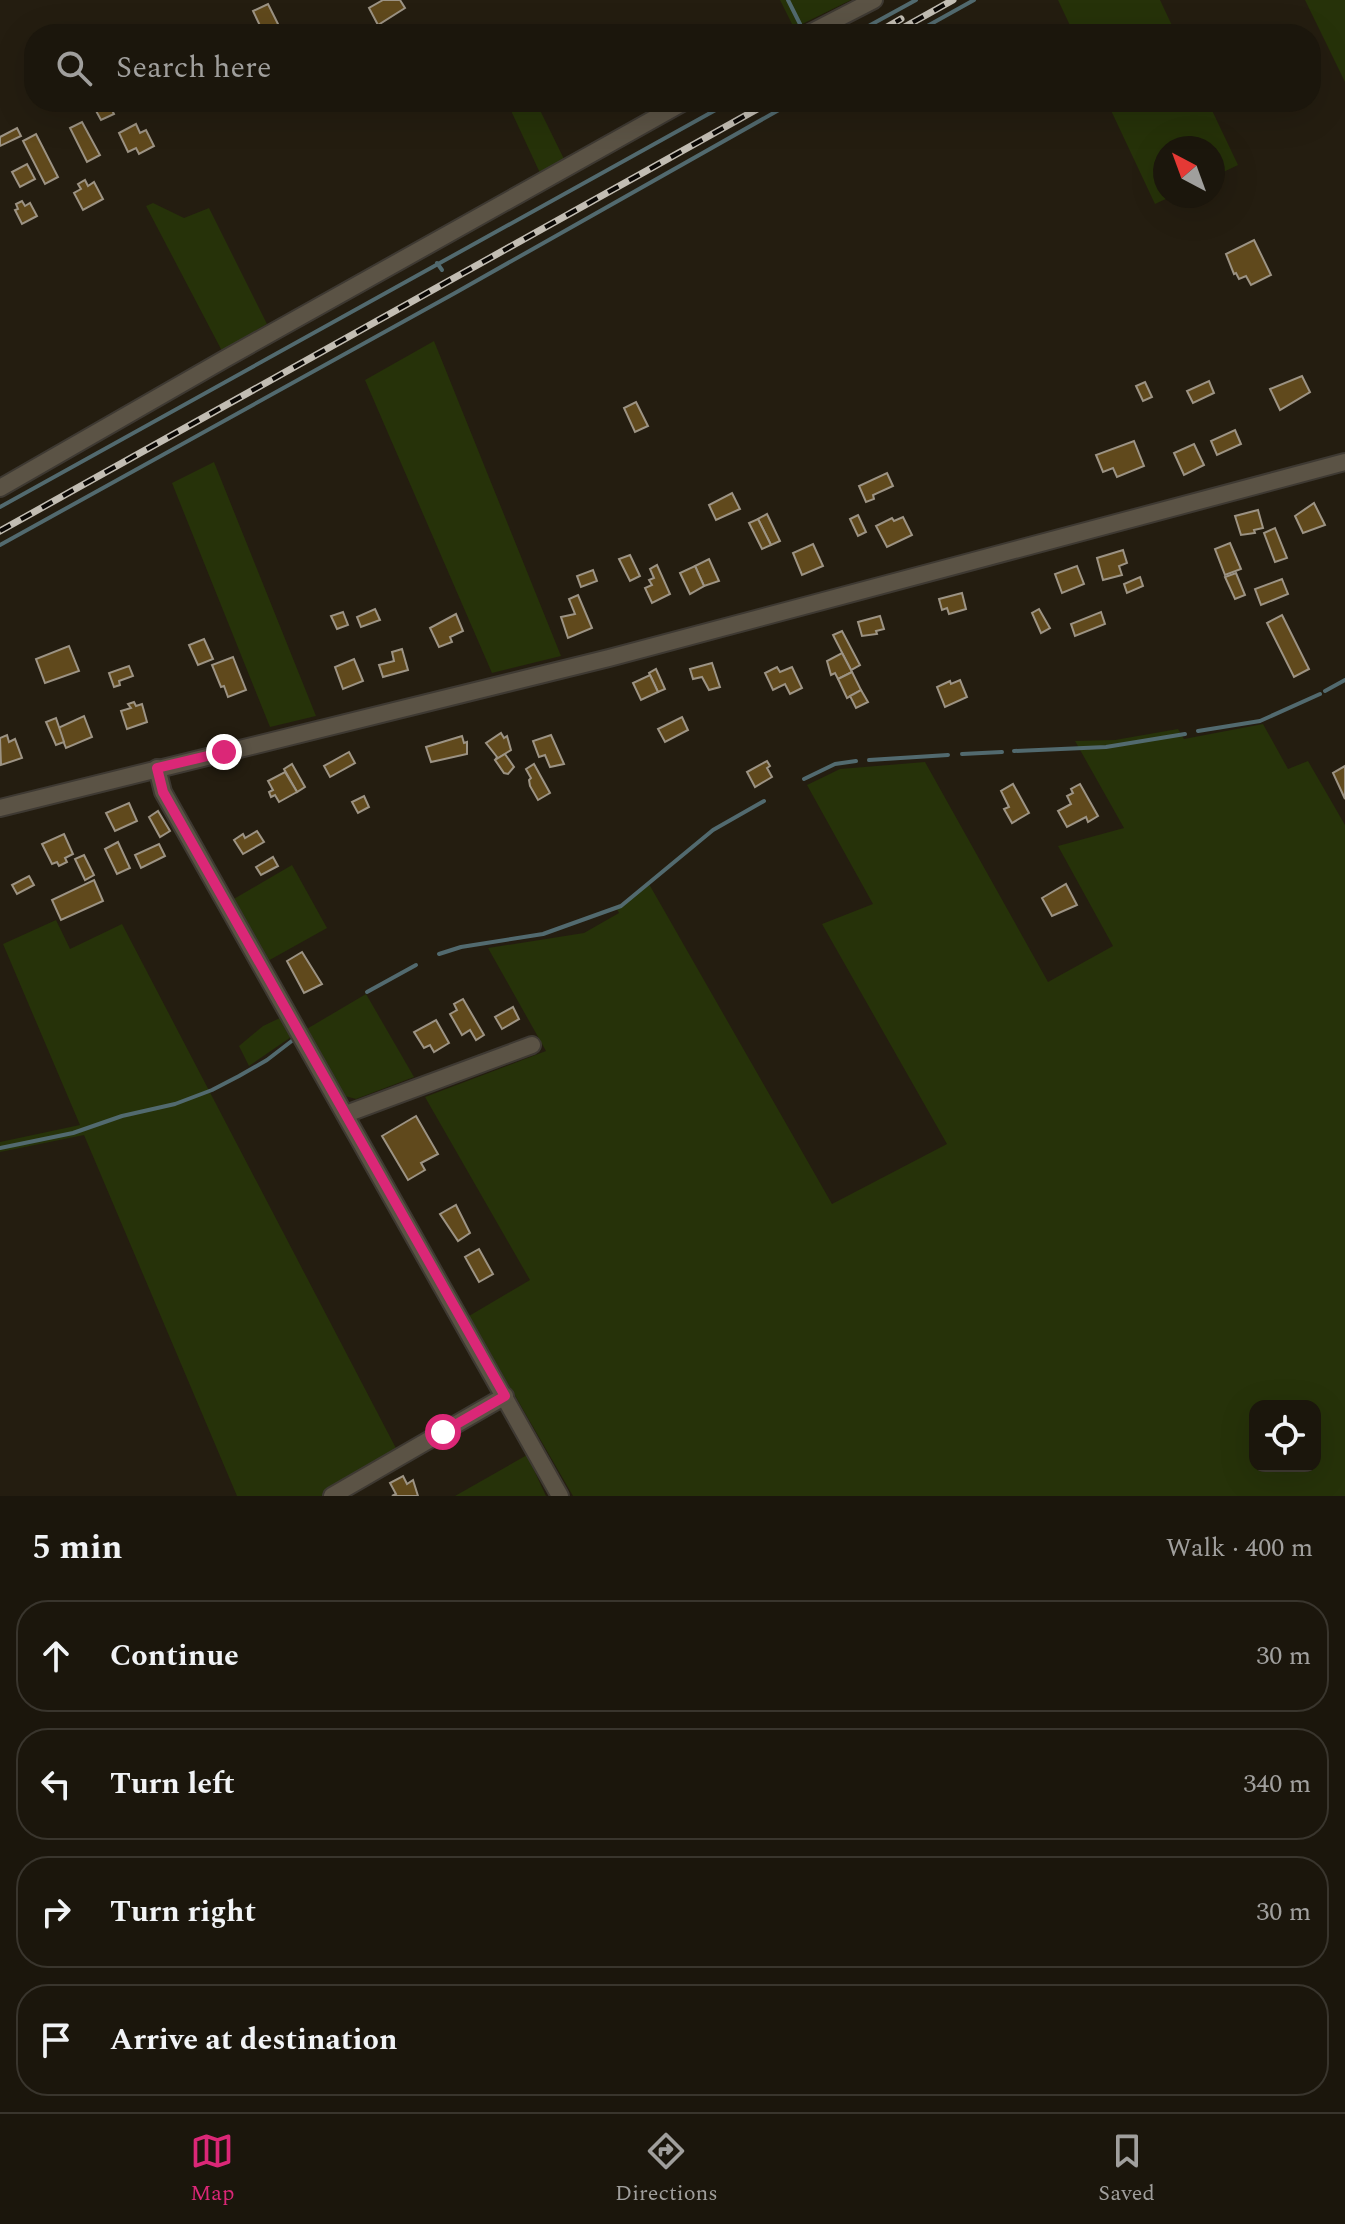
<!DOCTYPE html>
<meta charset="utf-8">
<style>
body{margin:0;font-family:Spectral,serif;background:#28231a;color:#f1f3f6}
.controls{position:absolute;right:24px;bottom:24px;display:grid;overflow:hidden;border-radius:16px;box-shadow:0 8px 32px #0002}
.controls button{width:72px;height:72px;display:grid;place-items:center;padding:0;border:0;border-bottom:2px solid #39352d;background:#1b160c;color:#f1f3f6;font:40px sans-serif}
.compass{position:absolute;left:1153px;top:136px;width:72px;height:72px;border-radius:50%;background:#1b160c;box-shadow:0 8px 32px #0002;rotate:319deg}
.stop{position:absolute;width:24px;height:24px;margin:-18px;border:6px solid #db2777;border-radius:50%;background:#fff}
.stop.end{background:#db2777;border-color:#fff;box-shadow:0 2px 8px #0008}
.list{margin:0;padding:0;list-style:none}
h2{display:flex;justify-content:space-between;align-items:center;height:104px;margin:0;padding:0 32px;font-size:34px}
h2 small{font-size:26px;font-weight:400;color:#a09f9d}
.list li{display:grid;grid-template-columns:52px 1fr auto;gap:24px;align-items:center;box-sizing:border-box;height:112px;margin:0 16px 16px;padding:0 16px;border:2px solid #39352d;border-radius:32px}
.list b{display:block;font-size:30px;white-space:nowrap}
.list em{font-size:26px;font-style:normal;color:#a09f9d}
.icon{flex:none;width:44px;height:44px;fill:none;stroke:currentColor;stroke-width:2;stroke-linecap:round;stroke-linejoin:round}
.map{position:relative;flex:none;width:1345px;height:1496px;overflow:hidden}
.search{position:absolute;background:#1b160c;box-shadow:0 8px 32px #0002;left:24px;right:24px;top:24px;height:88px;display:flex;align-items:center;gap:20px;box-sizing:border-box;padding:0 28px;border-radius:32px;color:#a09f9d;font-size:30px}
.sheet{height:616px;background:#1b160c}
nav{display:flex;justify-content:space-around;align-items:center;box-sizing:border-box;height:112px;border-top:2px solid #39352d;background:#1b160c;font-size:22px;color:#a09f9d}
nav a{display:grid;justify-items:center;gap:4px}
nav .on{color:#db2777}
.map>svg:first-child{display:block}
</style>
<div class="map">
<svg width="1345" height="1496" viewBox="0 0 1345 1496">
<rect width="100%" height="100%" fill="#241d10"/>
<!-- green -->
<g fill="#263209" fill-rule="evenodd">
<polygon points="780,0 851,0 794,28"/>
<polygon points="1058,0 1160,0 1176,34 1074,34"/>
<polygon points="1305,0 1345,0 1345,82"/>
<polygon points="507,102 536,102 564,159 540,173"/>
<polygon points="1107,102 1208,102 1238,165 1213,177 1213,148 1165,148 1165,196 1172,196 1155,204"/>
<polygon points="153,203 184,218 209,208 267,324 222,351 146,206"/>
<polygon points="434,341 561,656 492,673 365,380"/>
<polygon points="214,462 316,716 270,727 172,483"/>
<path d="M1263,724L1288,769L1308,761L1345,825V1496H573L469,1316L530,1280L425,1097L546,1051L488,948L584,933L619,913L617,909L649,884L832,1204L947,1144L822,924L873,904L807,785L840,769L925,762L1048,982L1113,946L1058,846L1124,828L1075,741L1115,740L1178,729L1184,739ZM1255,1406H1315V1466H1255Z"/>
<polygon points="292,865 327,928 266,962 232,900"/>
<polygon points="56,920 70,949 122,924 399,1454 328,1496 237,1496 84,1135 0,1152 0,1142 80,1125 3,944"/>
<polygon points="366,994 414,1077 356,1099 341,1095 305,1030"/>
<polygon points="284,1016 294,1035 249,1066 239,1046 263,1026"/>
<polygon points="527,1455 546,1496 455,1496"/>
</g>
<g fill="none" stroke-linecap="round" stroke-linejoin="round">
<!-- stream -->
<g stroke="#526a6f" stroke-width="4">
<polyline points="788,0 800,24"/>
<polyline points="854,34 916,0"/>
<polyline points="913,34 974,0"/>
<polyline points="437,263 442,270"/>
<polyline points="0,507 730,102"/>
<polyline points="0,545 455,293 793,102"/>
<polyline points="1325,691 1345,680"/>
<polyline points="1198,731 1260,721 1320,694"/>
<polyline points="1014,751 1106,747 1185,734"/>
<polyline points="962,754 1002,752"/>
<polyline points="869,760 948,755"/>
<polyline points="804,779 835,764 856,761"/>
<polyline points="439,954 461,947 543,934 621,906 713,830 764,801"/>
<polyline points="367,992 416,965"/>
<polyline points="0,1148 73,1133 122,1116 175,1104 212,1090 239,1076 267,1060 293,1040"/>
</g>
</g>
<!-- building -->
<g fill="#60491c" stroke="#9c9384" stroke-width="2">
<polygon points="400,0 405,8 378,25 369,8 383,0"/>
<polygon points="268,4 283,34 264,34 253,11"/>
<polygon points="108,102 114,114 101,120 95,109"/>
<polygon points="82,122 100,155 87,162 70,128"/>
<polygon points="136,124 140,133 146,130 154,146 139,154 136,148 128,152 119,133"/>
<polygon points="17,128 21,136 0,146 0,137"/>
<polygon points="36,134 58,177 45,184 23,141"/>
<polygon points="27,164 35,179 20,187 12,172"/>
<polygon points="85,180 88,186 94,182 103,199 83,210 74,193 81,189 78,184"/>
<polygon points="22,201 25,206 30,203 37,216 22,224 15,210 18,209 16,204"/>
<polygon points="1254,240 1271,275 1251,285 1246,276 1239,279 1236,273 1234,274 1226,254"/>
<polygon points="1302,376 1310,392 1280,410 1270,389"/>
<polygon points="1209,381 1214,393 1193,403 1187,391"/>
<polygon points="1145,382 1152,397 1143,401 1136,386"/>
<polygon points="636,402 648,426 635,432 624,408"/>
<polygon points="1235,430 1241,444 1217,455 1211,441"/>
<polygon points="1134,441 1144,466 1117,477 1113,468 1103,472 1096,455"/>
<polygon points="1194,444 1204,465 1184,475 1174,453"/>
<polygon points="887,473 893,486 873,495 874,499 866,502 859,486"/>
<polygon points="732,493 740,509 716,520 709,505"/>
<polygon points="1314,503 1325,525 1303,533 1295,516"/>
<polygon points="1258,510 1263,528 1254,530 1255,533 1241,535 1235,516"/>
<polygon points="767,514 780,541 771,545 758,519"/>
<polygon points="858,515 866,532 858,536 850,519"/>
<polygon points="903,517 912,535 887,547 876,526 892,518 894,521"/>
<polygon points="758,519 771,545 762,549 749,523"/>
<polygon points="1275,528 1287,558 1275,562 1264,533"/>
<polygon points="1230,543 1241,569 1225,575 1215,549"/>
<polygon points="813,544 823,566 802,575 793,553"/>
<polygon points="1123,550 1127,563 1119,566 1122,575 1103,580 1097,558"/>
<polygon points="630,555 640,576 630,581 619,559"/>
<polygon points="709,559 719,581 704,586 695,566"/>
<polygon points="657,565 670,594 652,603 645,588 652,585 649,580 654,578 650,569"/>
<polygon points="695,566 704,586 690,594 680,573"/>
<polygon points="1077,566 1084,584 1062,593 1055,574"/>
<polygon points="593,570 597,581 581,587 577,576"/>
<polygon points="1236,573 1245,595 1235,599 1225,577"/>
<polygon points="1140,577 1143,586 1127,593 1124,584"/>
<polygon points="1282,579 1288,594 1261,605 1255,589"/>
<polygon points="962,593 966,609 949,614 947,608 942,610 939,599"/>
<polygon points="578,595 592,628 568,638 561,617 575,614 569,599"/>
<polygon points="375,609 380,620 361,627 357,617"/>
<polygon points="1039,609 1050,628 1041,633 1032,613"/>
<polygon points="343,612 348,625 337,629 331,616"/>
<polygon points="1101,612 1105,624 1075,636 1071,624"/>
<polygon points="456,614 463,631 450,637 452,642 439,647 430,628"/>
<polygon points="1282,615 1309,669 1294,677 1267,623"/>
<polygon points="880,616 884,629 876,631 877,634 862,636 858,622"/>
<polygon points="842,631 860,665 851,670 833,635"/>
<polygon points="204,639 213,659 198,665 189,645"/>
<polygon points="69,646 79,671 45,683 36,659"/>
<polygon points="402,649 408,670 383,677 379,665 394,661 392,652"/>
<polygon points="842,653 852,672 838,679 835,673 831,675 827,661"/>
<polygon points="233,657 246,690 228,697 224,686 221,687 212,665"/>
<polygon points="354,659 363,681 343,689 335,667"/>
<polygon points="712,663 720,687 709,690 702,677 693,679 690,669"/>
<polygon points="129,666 133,676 119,681 120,685 114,687 109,673"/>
<polygon points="777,667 780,672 792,667 802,688 790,694 785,684 773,690 765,673"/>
<polygon points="656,669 665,689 658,692 649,673"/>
<polygon points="852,672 861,690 847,698 838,679"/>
<polygon points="650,675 658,692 641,700 633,683"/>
<polygon points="960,680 967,697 945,707 937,687 950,681 951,684"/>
<polygon points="861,690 868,702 856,708 850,696"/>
<polygon points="134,702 136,706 142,704 147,722 127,729 121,711 131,708 128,704"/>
<polygon points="84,716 92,737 66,748 58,728"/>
<polygon points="682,717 688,730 665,742 658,729"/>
<polygon points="56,718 64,742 56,745 46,722"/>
<polygon points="501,733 504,738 507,736 511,750 495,760 497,757 486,743"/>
<polygon points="7,735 9,742 15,739 22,758 1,765 0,738"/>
<polygon points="551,735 564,764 550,767 545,755 539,757 533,741"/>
<polygon points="462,736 464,743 467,742 467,754 431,762 426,747"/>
<polygon points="349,752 355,763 330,777 324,766"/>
<polygon points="505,754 514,767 508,774 504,773 495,760"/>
<polygon points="767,761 770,766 767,768 772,777 755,787 747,772"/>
<polygon points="292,764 305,787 297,792 284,769"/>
<polygon points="534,764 550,793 538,800 530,786 529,780 531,778 526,769"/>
<polygon points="1345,766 1345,799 1333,773"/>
<polygon points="285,772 297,792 279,802 275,795 271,797 269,792 273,790 268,781"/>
<polygon points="1013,784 1029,813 1012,823 1004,809 1009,807 1001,791"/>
<polygon points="1080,784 1098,816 1088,822 1086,817 1067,827 1058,811 1071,804 1067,796 1073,793 1071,789"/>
<polygon points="364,796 369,807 358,813 352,802"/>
<polygon points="129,803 137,821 115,831 106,813"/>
<polygon points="158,811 170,831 160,837 149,817"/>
<polygon points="257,831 264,842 243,854 234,840 243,834 245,838"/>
<polygon points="64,834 73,854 65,858 67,862 59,866 57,862 52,864 42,844"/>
<polygon points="118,842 130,868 117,874 105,849"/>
<polygon points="159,844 165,856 141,868 135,855"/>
<polygon points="84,855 94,875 85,880 75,859"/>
<polygon points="273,857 278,866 261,875 256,867"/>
<polygon points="29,876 34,885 17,894 12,885"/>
<polygon points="94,880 103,901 61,920 52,900"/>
<polygon points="1066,884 1077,905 1052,916 1042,898"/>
<polygon points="302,952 322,984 304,993 287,961"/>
<polygon points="463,999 484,1035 476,1040 470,1030 462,1035 450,1014 457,1010 454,1004"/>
<polygon points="513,1007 519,1019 502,1029 495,1017"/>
<polygon points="436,1020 449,1043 434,1052 430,1045 424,1048 414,1032"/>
<polygon points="416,1116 438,1154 421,1163 425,1170 408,1180 382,1136"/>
<polygon points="456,1205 470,1233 458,1241 440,1214"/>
<polygon points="479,1249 493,1274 479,1282 465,1257"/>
<polygon points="403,1476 407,1484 413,1480 418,1496 392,1496 396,1494 390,1483"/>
</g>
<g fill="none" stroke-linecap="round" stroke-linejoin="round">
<!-- minor casing -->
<g stroke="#3e3932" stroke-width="20">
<g id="minor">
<polyline points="808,34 874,0"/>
<polyline points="0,488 223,360 684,102"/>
<polyline points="157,768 163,792 560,1496"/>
<polyline points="0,808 609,658 1345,462"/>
<polyline points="346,1114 532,1045"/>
<polyline points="332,1496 505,1396"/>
</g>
</g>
<!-- minor -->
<use href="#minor" stroke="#5b5345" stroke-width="16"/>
<!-- rail casing -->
<g stroke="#c2bdb3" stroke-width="7">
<g id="rail">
<polyline points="875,34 901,19"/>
<polyline points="892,34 953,0"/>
<polyline points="0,531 770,102"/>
</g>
</g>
<!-- rail -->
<use href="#rail" stroke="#0a0704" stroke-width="4" stroke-dasharray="12" stroke-linecap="butt"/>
</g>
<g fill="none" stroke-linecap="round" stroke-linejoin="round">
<!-- route -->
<polyline stroke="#db2777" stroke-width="10" points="224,752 157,768 163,792 505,1396 443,1432"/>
</g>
</svg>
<div class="controls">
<button><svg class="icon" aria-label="locate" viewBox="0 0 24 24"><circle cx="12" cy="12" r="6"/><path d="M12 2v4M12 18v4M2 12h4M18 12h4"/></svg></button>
</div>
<svg class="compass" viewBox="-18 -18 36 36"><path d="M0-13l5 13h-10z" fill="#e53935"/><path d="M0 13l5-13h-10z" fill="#a09f9d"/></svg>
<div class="stop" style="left:443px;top:1432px"></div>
<div class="stop end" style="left:224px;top:752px"></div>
<div class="search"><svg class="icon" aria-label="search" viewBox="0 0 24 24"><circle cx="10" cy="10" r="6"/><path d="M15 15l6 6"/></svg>Search here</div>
</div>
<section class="sheet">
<h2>5 min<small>Walk · 400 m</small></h2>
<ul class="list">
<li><svg class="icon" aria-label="ahead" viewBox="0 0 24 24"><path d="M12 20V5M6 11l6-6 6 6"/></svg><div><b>Continue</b></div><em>30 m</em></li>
<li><svg class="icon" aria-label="left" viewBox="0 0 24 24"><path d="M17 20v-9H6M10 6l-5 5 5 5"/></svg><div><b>Turn left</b></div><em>340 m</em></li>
<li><svg class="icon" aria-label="right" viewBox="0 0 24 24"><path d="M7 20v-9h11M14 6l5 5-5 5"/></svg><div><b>Turn right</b></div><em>30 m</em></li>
<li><svg class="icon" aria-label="arrive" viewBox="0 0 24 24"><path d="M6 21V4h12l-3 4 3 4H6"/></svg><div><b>Arrive at destination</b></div></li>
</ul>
</section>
<nav>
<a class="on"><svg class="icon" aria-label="map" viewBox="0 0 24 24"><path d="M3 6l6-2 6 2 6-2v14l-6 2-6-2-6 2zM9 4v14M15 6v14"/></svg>Map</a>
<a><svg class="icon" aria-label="directions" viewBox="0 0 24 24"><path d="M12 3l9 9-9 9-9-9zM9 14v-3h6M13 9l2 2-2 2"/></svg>Directions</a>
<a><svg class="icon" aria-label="saved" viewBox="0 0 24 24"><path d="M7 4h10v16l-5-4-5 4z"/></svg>Saved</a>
</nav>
